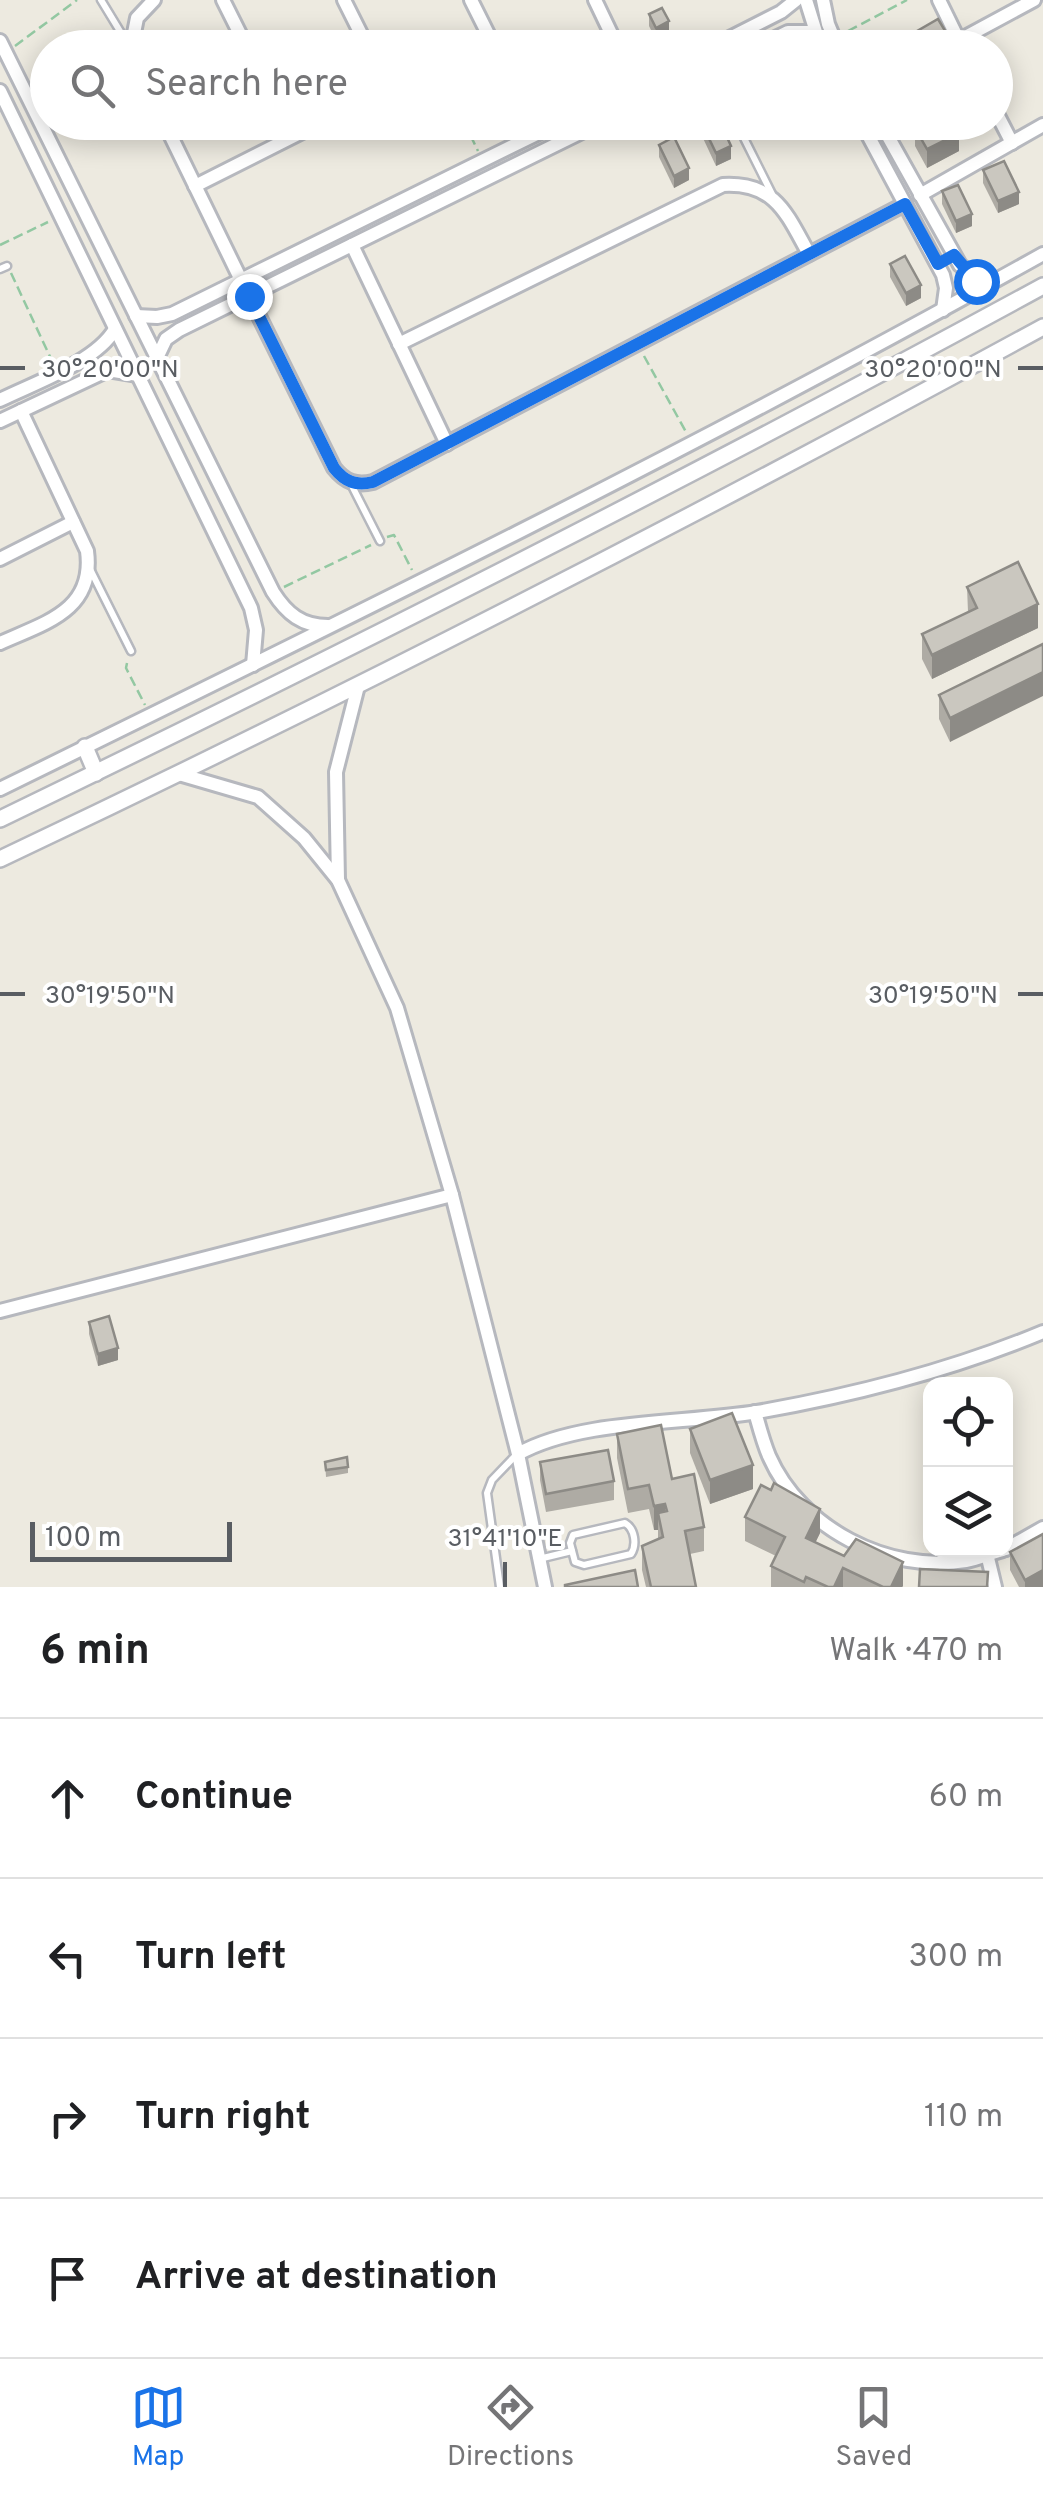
<!DOCTYPE html>
<meta charset="utf-8">
<style>
body{margin:0;font-family:Overpass,sans-serif;background:#f6f6f6;color:#202124}
.controls{position:absolute;right:30px;bottom:30px;display:grid;overflow:hidden;border-radius:20px;box-shadow:0 5px 25px #0003}
.controls button{width:90px;height:90px;display:grid;place-items:center;padding:0;border:0;border-bottom:2px solid #e0e0e0;background:#fff;color:#202124;font:50px sans-serif}
.scale{position:absolute;left:30px;bottom:25px;width:202px;box-sizing:border-box;padding-left:10px;border:5px solid #595d62;border-top:0;font-size:28px;line-height:35px;white-space:nowrap;color:#595d62;-webkit-text-stroke:8px #fff;paint-order:stroke}
.stop{position:absolute;width:30px;height:30px;margin:-22px;border:8px solid #1a73e8;border-radius:50%;background:#fff}
.stop.end{background:#1a73e8;border-color:#fff;box-shadow:0 2px 10px #0008}
.list{margin:0;padding:0;list-style:none}
h2{display:flex;justify-content:space-between;align-items:center;height:130px;margin:0;padding:0 40px;font-size:42px}
h2 small{font-size:32px;font-weight:400;color:#757577}
.list li{display:grid;grid-template-columns:65px 1fr auto;gap:30px;align-items:center;box-sizing:border-box;height:160px;padding:0 40px;border-top:2px solid #e0e0e0}
.list b{display:block;font-size:38px;white-space:nowrap}
.list em{font-size:32px;font-style:normal;color:#757577}
.icon{flex:none;width:55px;height:55px;fill:none;stroke:currentColor;stroke-width:2;stroke-linecap:round;stroke-linejoin:round}
.map{position:relative;flex:none;width:1043px;height:1587px;overflow:hidden}
.search{position:absolute;background:#fff;box-shadow:0 5px 25px #0003;left:30px;right:30px;top:30px;height:110px;display:flex;align-items:center;gap:25px;box-sizing:border-box;padding:0 35px;border-radius:55px;color:#757577;font-size:38px}
.sheet{height:770px;background:#fff}
nav{display:flex;justify-content:space-around;align-items:center;box-sizing:border-box;height:140px;border-top:2px solid #e0e0e0;background:#fff;font-size:28px;color:#757577}
nav a{display:grid;justify-items:center;gap:5px}
nav .on{color:#1a73e8}
.map>svg:first-child{display:block}
</style>
<div class="map">
<svg width="1043" height="1587" viewBox="0 0 1043 1587">
<rect width="100%" height="100%" fill="#edeae0"/>
<g fill="none" stroke-linecap="round" stroke-linejoin="round">
<!-- service casing -->
<g stroke="#b6b8be" stroke-width="11">
<g id="service">
<polyline points="101,0 129,46"/>
<polyline points="737,124 772,194"/>
<polyline points="0,269 7,266"/>
<polyline points="351,484 380,541"/>
<polyline points="89,567 131,651"/>
<path d="M625,1523C635,1529 637,1545 631,1554L584,1565L575,1562L570,1543L573,1535Z"/>
<polyline points="539,1559 572,1551"/>
<polyline points="500,1587 487,1493 492,1480 516,1455"/>
</g>
</g>
<!-- minor casing -->
<g stroke="#b6b8be" stroke-width="18">
<g id="minor">
<polyline points="223,0 247,48"/>
<polyline points="344,0 368,48"/>
<polyline points="471,0 495,48"/>
<polyline points="595,0 618,48"/>
<polyline points="806,0 821,48"/>
<polyline points="823,0 828,24 838,48"/>
<polyline points="939,0 961,45"/>
<path d="M0,41L273,592C287,614 302,626 328,626"/>
<polyline points="958,41 1034,0"/>
<polyline points="131,48 137,18 154,0"/>
<polyline points="710,48 781,12 796,0"/>
<polyline points="755,48 788,32 814,32"/>
<polyline points="0,91 251,608 256,630 253,665"/>
<polyline points="996,112 1012,143"/>
<polyline points="164,122 241,280"/>
<polyline points="861,122 943,275 946,288 943,310"/>
<polyline points="880,122 960,265 986,286"/>
<polyline points="195,186 322,122"/>
<polyline points="920,195 1043,125"/>
<polyline points="352,245 447,444"/>
<path d="M249,296L334,468C345,482 356,486 373,482L905,204"/>
<polyline points="136,316 157,317 172,314 561,122"/>
<path d="M399,344L723,185C776,182 787,215 809,254"/>
<polyline points="157,358 166,339 179,330 602,122"/>
<path d="M0,400C34,383 96,362 115,329"/>
<polyline points="0,421 108,370 138,375"/>
<polyline points="0,559 73,522"/>
<path d="M0,643C44,623 95,611 87,551L21,411"/>
<polyline points="179,774 258,797 304,838 338,880 397,1008 452,1195 518,1454"/>
<path d="M0,789C351,617 702,445 1043,254"/>
<polyline points="338,880 336,772 358,686"/>
<polyline points="0,1311 452,1195"/>
<path d="M755,1412C759,1426 763,1442 769,1456C801,1529 888,1573 966,1561C978,1559 991,1553 1003,1550"/>
<polyline points="1006,1549 1043,1528"/>
<polyline points="987,1554 995,1587"/>
<path d="M545,1587L518,1454C580,1419 685,1424 757,1412C854,1395 952,1370 1043,1332"/>
</g>
</g>
<!-- tertiary casing -->
<g stroke="#b6b8be" stroke-width="20">
<g id="tertiary">
<polyline points="85,747 96,773"/>
<path d="M0,819C352,649 700,473 1043,286"/>
<path d="M0,859C353,692 700,514 1043,327"/>
</g>
</g>
<!-- path -->
<g stroke="#93c8a2" stroke-width="2.5" stroke-dasharray="10 5" stroke-linecap="butt">
<polyline points="848,31 907,0"/>
<polyline points="15,46 77,0"/>
<polyline points="461,48 477,39"/>
<polyline points="464,122 478,151"/>
<polyline points="720,122 724,129 729,128"/>
<polyline points="0,245 48,222"/>
<polyline points="11,273 52,361"/>
<polyline points="644,356 686,432"/>
<polyline points="387,537 394,535 412,570"/>
<polyline points="284,587 371,545"/>
<polyline points="127,663 126,668 145,705"/>
</g>
<!-- service -->
<use href="#service" stroke="#fff" stroke-width="6"/>
<!-- minor -->
<use href="#minor" stroke="#fff" stroke-width="12"/>
<!-- tertiary -->
<use href="#tertiary" stroke="#fff" stroke-width="15"/>
</g>
<!-- wall -->
<g fill="#aeaba4">
<polygon points="649,14 669,33 656,40 649,26"/>
<polygon points="912,34 947,46 944,48 913,48"/>
<polygon points="702,124 731,159 716,166 702,136"/>
<polygon points="915,128 959,151 927,168 915,146"/>
<polygon points="659,145 689,180 674,188 659,157"/>
<polygon points="983,170 1019,204 998,213 983,183"/>
<polygon points="942,191 972,226 956,233 942,204"/>
<polygon points="890,264 921,298 906,306 890,277"/>
<polygon points="967,587 1038,628 932,679 922,659 922,634 968,612"/>
<polygon points="1043,644 950,742 939,719 939,695"/>
<polygon points="89,1322 118,1360 98,1366 89,1334"/>
<polygon points="690,1429 753,1489 710,1504 690,1453"/>
<polygon points="617,1434 672,1479 704,1527 704,1551 690,1554 696,1587 646,1587 642,1570 642,1546 658,1539 658,1530 654,1530 649,1509 628,1513 617,1458"/>
<polygon points="325,1462 348,1467 348,1473 326,1477"/>
<polygon points="540,1462 614,1481 614,1500 546,1512 540,1480"/>
<polygon points="745,1517 820,1533 815,1543 903,1586 902,1587 771,1587 771,1566 776,1556 745,1541"/>
<polygon points="1010,1552 1043,1587 1019,1587 1010,1570"/>
</g>
<!-- shaded-wall -->
<g fill="#8d8b86">
<polygon points="669,21 669,33 656,40 656,28"/>
<polygon points="947,34 947,46 944,48 923,48"/>
<polygon points="818,122 841,122 818,133"/>
<polygon points="959,133 959,151 927,168 927,149"/>
<polygon points="731,146 731,159 716,166 716,153"/>
<polygon points="689,168 689,180 674,188 674,176"/>
<polygon points="1019,192 1019,204 998,213 998,201"/>
<polygon points="972,214 972,226 956,233 956,221"/>
<polygon points="921,285 921,298 906,306 906,293"/>
<polygon points="1038,604 1038,628 932,679 932,655"/>
<polygon points="1043,672 1043,696 950,742 950,718"/>
<polygon points="118,1348 118,1360 98,1366 98,1354"/>
<polygon points="753,1465 753,1489 710,1504 710,1480"/>
<polygon points="665,1504 665,1528 658,1513 658,1530 654,1530 654,1506"/>
<polygon points="820,1509 820,1533 806,1562 806,1538"/>
<polygon points="903,1562 903,1586 902,1587 891,1587"/>
<polygon points="843,1568 843,1587 834,1587"/>
<polygon points="1043,1570 1043,1587 1025,1587 1025,1580"/>
</g>
<!-- building -->
<g fill="#cac7bf" stroke="#8d8b86" stroke-width="2.5">
<polygon points="662,8 669,21 656,28 649,14"/>
<polygon points="938,19 947,34 923,48 920,48 912,34"/>
<polygon points="704,122 720,122 731,146 716,153 702,124"/>
<polygon points="926,122 954,122 959,133 927,149 915,128"/>
<polygon points="674,137 689,168 674,176 659,145"/>
<polygon points="1004,161 1019,192 998,201 983,170"/>
<polygon points="958,185 972,214 956,221 942,191"/>
<polygon points="905,256 921,285 906,293 890,264"/>
<polygon points="1018,562 1038,604 932,655 922,634 977,608 967,587"/>
<polygon points="1043,644 1043,672 950,718 939,695"/>
<polygon points="109,1316 118,1348 98,1354 89,1322"/>
<polygon points="732,1413 753,1465 710,1480 690,1429"/>
<polygon points="661,1425 672,1479 694,1474 704,1527 685,1531 696,1587 651,1587 642,1546 663,1537 658,1513 667,1511 665,1504 654,1506 649,1485 628,1489 617,1434"/>
<polygon points="608,1450 614,1481 546,1494 540,1462"/>
<polygon points="347,1457 348,1467 326,1470 325,1462"/>
<polygon points="774,1483 820,1509 806,1538 844,1556 856,1539 903,1562 891,1587 883,1587 843,1568 834,1587 828,1587 806,1577 804,1582 771,1566 785,1537 745,1517 761,1485 771,1490"/>
<polygon points="1043,1534 1043,1570 1025,1580 1010,1552"/>
<polygon points="920,1569 988,1572 987,1587 919,1587"/>
<polygon points="635,1570 638,1587 565,1587 565,1585"/>
</g>
<g fill="none" stroke-linecap="round" stroke-linejoin="round">
<!-- route -->
<path stroke="#1a73e8" stroke-width="12" d="M249,296L334,468C345,482 356,486 373,482L905,204L938,264L954,255L976,281"/>
</g>
<!-- ticks -->
<path fill="none" stroke="#595d62" stroke-width="4" d="M0,368H25M1018,368H1043M0,994H25M1018,994H1043M505,1562V1587"/>
<g font-size="25" text-anchor="middle" fill="#595d62" stroke="#fff" stroke-width="8" stroke-linejoin="round" paint-order="stroke">
<text x="110" y="377">30°20'00"N</text>
<text x="933" y="377">30°20'00"N</text>
<text x="110" y="1003">30°19'50"N</text>
<text x="933" y="1003">30°19'50"N</text>
<text x="505" y="1546">31°41'10"E</text>
</g>
</svg>
<div class="controls">
<button><svg class="icon" aria-label="locate" viewBox="0 0 24 24"><circle cx="12" cy="12" r="6"/><path d="M12 2v4M12 18v4M2 12h4M18 12h4"/></svg></button>
<button><svg class="icon" aria-label="layers" viewBox="0 0 24 24"><path d="M12 4l9 5-9 5-9-5zM3 14l9 5 9-5"/></svg></button>
</div>
<div class="scale">100 m</div>
<div class="stop" style="left:976px;top:281px"></div>
<div class="stop end" style="left:249px;top:296px"></div>
<div class="search"><svg class="icon" aria-label="search" viewBox="0 0 24 24"><circle cx="10" cy="10" r="6"/><path d="M15 15l6 6"/></svg>Search here</div>
</div>
<section class="sheet">
<h2>6 min<small>Walk · 470 m</small></h2>
<ul class="list">
<li><svg class="icon" aria-label="ahead" viewBox="0 0 24 24"><path d="M12 20V5M6 11l6-6 6 6"/></svg><div><b>Continue</b></div><em>60 m</em></li>
<li><svg class="icon" aria-label="left" viewBox="0 0 24 24"><path d="M17 20v-9H6M10 6l-5 5 5 5"/></svg><div><b>Turn left</b></div><em>300 m</em></li>
<li><svg class="icon" aria-label="right" viewBox="0 0 24 24"><path d="M7 20v-9h11M14 6l5 5-5 5"/></svg><div><b>Turn right</b></div><em>110 m</em></li>
<li><svg class="icon" aria-label="arrive" viewBox="0 0 24 24"><path d="M6 21V4h12l-3 4 3 4H6"/></svg><div><b>Arrive at destination</b></div></li>
</ul>
</section>
<nav>
<a class="on"><svg class="icon" aria-label="map" viewBox="0 0 24 24"><path d="M3 6l6-2 6 2 6-2v14l-6 2-6-2-6 2zM9 4v14M15 6v14"/></svg>Map</a>
<a><svg class="icon" aria-label="directions" viewBox="0 0 24 24"><path d="M12 3l9 9-9 9-9-9zM9 14v-3h6M13 9l2 2-2 2"/></svg>Directions</a>
<a><svg class="icon" aria-label="saved" viewBox="0 0 24 24"><path d="M7 4h10v16l-5-4-5 4z"/></svg>Saved</a>
</nav>
